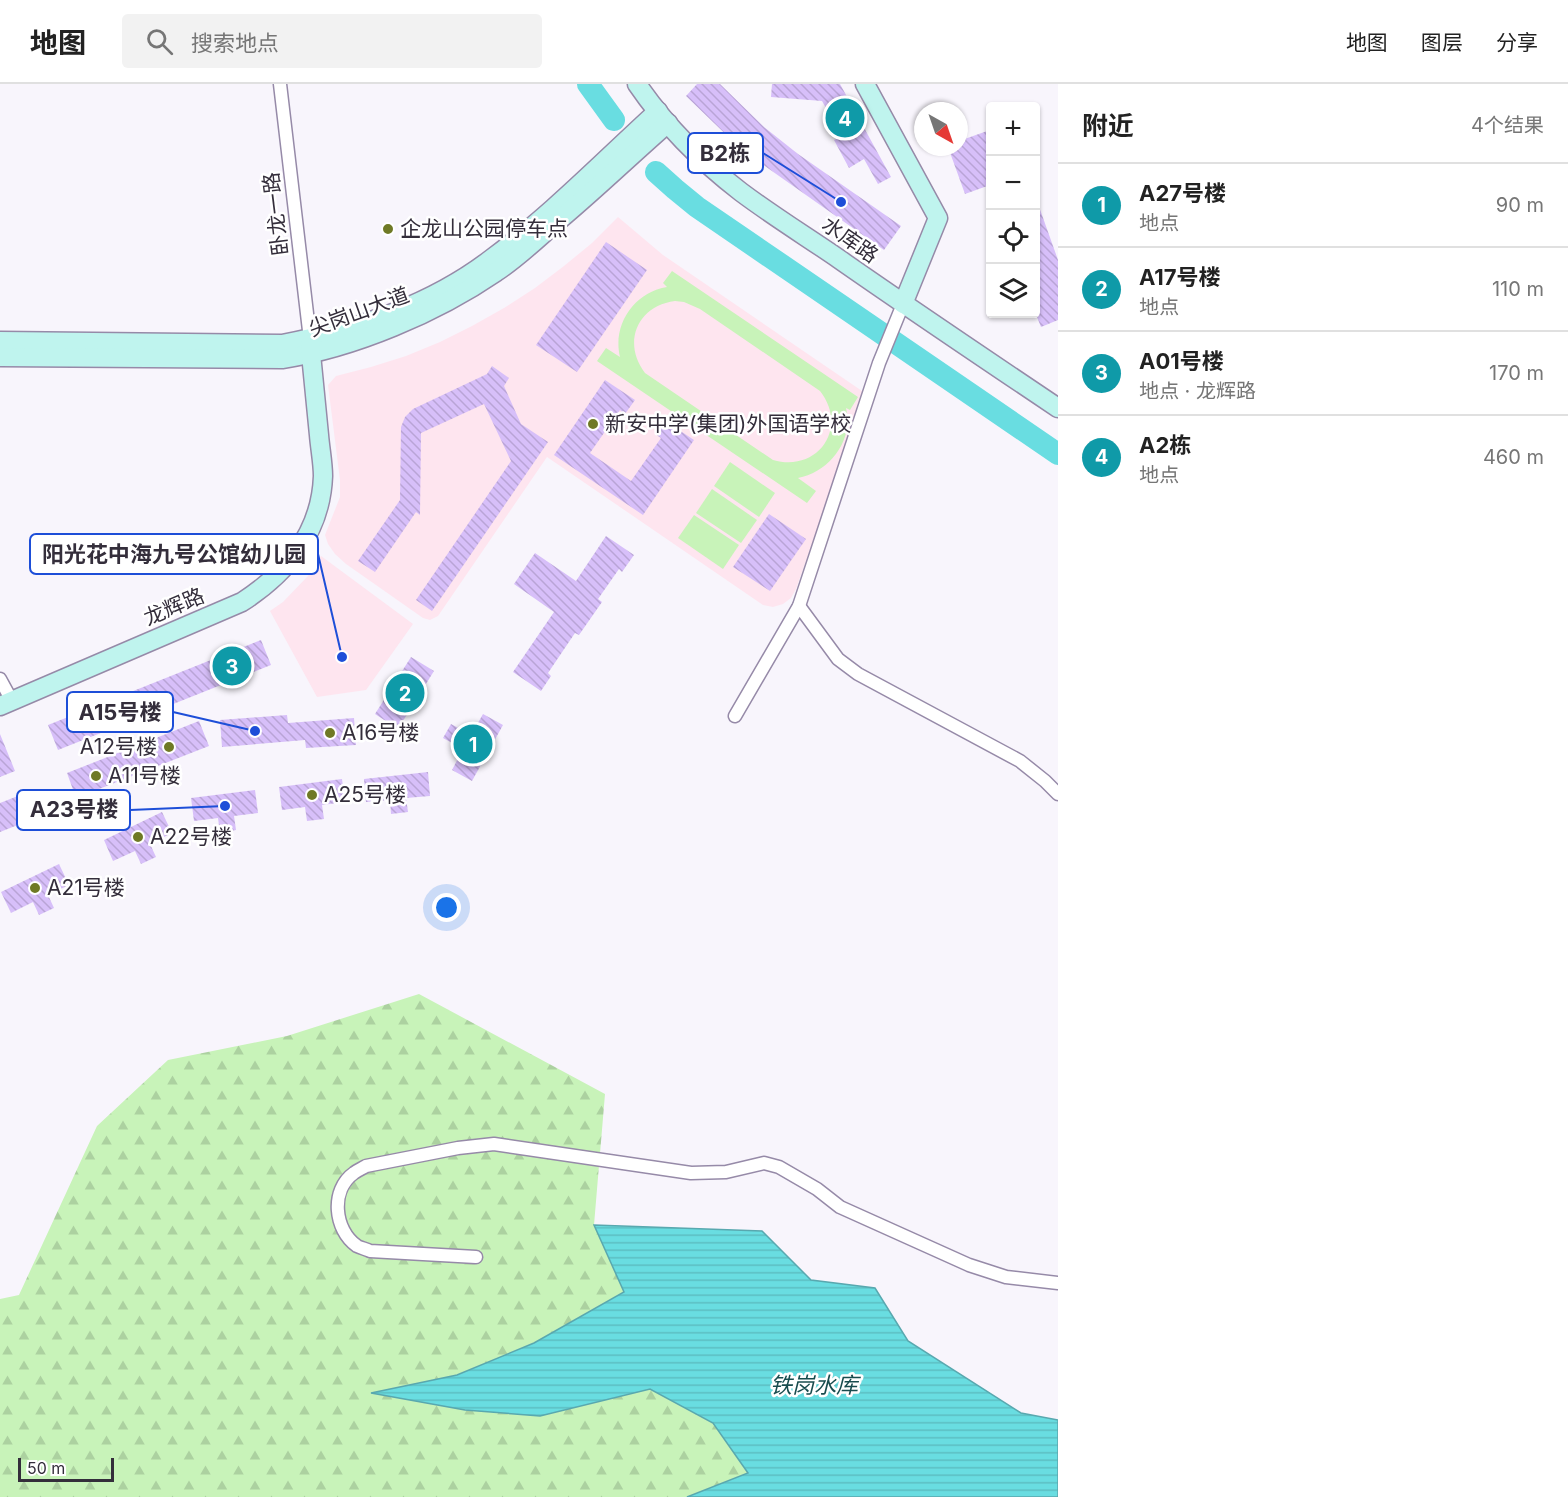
<!DOCTYPE html>
<html lang="zh">
<meta charset="utf-8">
<style>
body{margin:0;font-family:Inter,"Noto Sans SC",sans-serif;background:#f2f2f2;color:#222}
.controls{position:absolute;right:18px;top:18px;display:grid;overflow:hidden;border-radius:6px;box-shadow:0 2px 4px #0004}
.controls button{width:54px;height:54px;display:grid;place-items:center;padding:0;border:0;border-bottom:2px solid #e0e0e0;background:#fff;color:#222;font:30px sans-serif}
.compass{position:absolute;left:914px;top:18px;width:54px;height:54px;border-radius:50%;background:#fff;box-shadow:0 2px 4px #0004;rotate:140deg}
.scale{position:absolute;left:18px;bottom:15px;width:96px;box-sizing:border-box;padding-left:6px;border:3px solid #342e3b;border-top:0;font-size:16px;line-height:21px;white-space:nowrap;color:#342e3b;-webkit-text-stroke:4px #fff;paint-order:stroke}
.you{position:absolute;left:447px;top:824px;width:21px;height:21px;margin:-15px;border:4px solid #fff;border-radius:50%;background:#1a73e8;box-shadow:0 0 0 9px #1a73e833}
.badge{display:grid;place-items:center;width:39px;height:39px;border-radius:50%;background:#6f7925;color:#fff;font-size:20px;font-weight:700}
.pin{position:absolute;translate:-50% -50%;border:3px solid #fff;box-shadow:0 2px 6px #0006}
.list{margin:0;padding:0;list-style:none}
h2{display:flex;justify-content:space-between;align-items:center;height:78px;margin:0;padding:0 24px;font-size:26px}
h2 small{font-size:20px;font-weight:400;color:#767676}
.list li{display:grid;grid-template-columns:39px 1fr auto;gap:18px;align-items:center;box-sizing:border-box;height:84px;padding:0 24px;border-top:2px solid #e0e0e0}
.list b{display:block;font-size:22px;white-space:nowrap}
.list p{margin:0;font-size:20px;white-space:nowrap;color:#767676}
.list em{font-size:20px;font-style:normal;color:#767676}
.icon{flex:none;width:33px;height:33px;fill:none;stroke:currentColor;stroke-width:2;stroke-linecap:round;stroke-linejoin:round}
.map{position:relative;flex:none;width:1058px;height:1413px;overflow:hidden}
header{display:flex;align-items:center;gap:36px;box-sizing:border-box;height:84px;padding:0 30px;background:#fff;border-bottom:2px solid #e0e0e0}
header strong{font-size:28px}
nav{display:flex;gap:33px;margin-inline-start:auto;font-size:21px}
.search{width:420px;height:54px;background:#f2f2f2;display:flex;align-items:center;gap:15px;box-sizing:border-box;padding:0 21px;border-radius:6px;color:#767676;font-size:22px}
main{display:flex}
aside{flex:1;background:#fff}
.map>svg:first-child{display:block}
</style>
<header>
<strong>地图</strong>
<div class="search"><svg class="icon" aria-label="search" viewBox="0 0 24 24"><circle cx="10" cy="10" r="6"/><path d="M15 15l6 6"/></svg>搜索地点</div>
<nav><a>地图</a><a>图层</a><a>分享</a></nav>
</header>
<main>
<div class="map">
<svg width="1058" height="1413" viewBox="0 0 1058 1413">
<defs>
<pattern id="forest-firs" width="22" height="20" patternUnits="userSpaceOnUse" patternTransform="scale(1.5)"><rect width="22" height="20" fill="#c8f3b9"/><path d="M5 1l3.5 6h-7zM16 11l3.5 6h-7z" fill="#acd1a0"/></pattern>
<pattern id="water-rules" width="6" height="5" patternUnits="userSpaceOnUse" patternTransform="scale(1.5)"><rect width="6" height="5" fill="#69dde1"/><path d="M0 2.5h6" fill="none" stroke="#5cbec2"/></pattern>
<pattern id="building-back-hatch" width="6" height="6" patternUnits="userSpaceOnUse" patternTransform="scale(1.5)"><rect width="6" height="6" fill="#d7bff9"/><path d="M-1 5l2 2M0 0l6 6M5-1l2 2" fill="none" stroke="#b9a4d6"/></pattern>
</defs>
<rect width="100%" height="100%" fill="#f8f5fc"/>
<!-- education -->
<g fill="#fee5ef">
<polygon points="618,133 663,171 865,309 796,505 791,514 783,520 773,523 763,521 547,373 438,532 430,536 423,534 346,480 335,470 328,460 325,451 340,413 340,396 328,301 336,292 371,283 406,272 440,258 472,242 504,224 535,204 564,182 592,159"/>
<polygon points="321,472 413,540 366,606 317,613 270,527 283,518 308,492"/>
</g>
<!-- grass -->
<g fill="#c8f3b9" fill-rule="evenodd">
<path d="M672,187L858,313L850,326L846,324C854,357 829,388 798,394L816,407L807,419L597,277L606,264L620,273C612,240 635,208 667,203L663,199ZM675,217L684,218L700,225L820,307C849,344 818,389 773,376L645,289C622,259 637,222 675,217Z"/>
<polygon points="730,378 775,409 759,433 714,402"/>
<polygon points="712,405 757,436 741,459 696,429"/>
<polygon points="694,431 739,461 723,485 678,454"/>
</g>
<!-- forest -->
<polygon fill="url(#forest-firs)" points="419,910 605,1010 594,1141 624,1208 534,1259 457,1291 373,1309 540,1332 650,1305 713,1339 748,1389 687,1413 0,1413 0,1215 19,1211 97,1042 168,976 287,952"/>
<!-- water -->
<polygon fill="url(#water-rules)" stroke="#59a8af" stroke-width="1.5" points="594,1141 762,1147 811,1196 875,1204 908,1257 1021,1329 1058,1336 1058,1413 687,1413 748,1389 713,1339 650,1305 540,1332 465,1326 371,1309 457,1291 534,1259 624,1208"/>
<g fill="none" stroke-linecap="round" stroke-linejoin="round">
<!-- river -->
<g stroke="#69dde1" stroke-width="22">
<polyline points="588,0 614,36"/>
<polyline points="656,88 675,105 697,123 1058,370"/>
</g>
</g>
<!-- building -->
<g fill="url(#building-back-hatch)">
<polygon points="697,0 720,0 764,43 798,70 901,142 884,166 742,66 686,12"/>
<polygon points="772,0 840,0 891,93 878,100 864,75 849,84 834,56 842,52 822,17 771,13"/>
<polygon points="990,46 990,101 965,110 948,63 959,63 959,57"/>
<polygon points="1035,117 1037,117 1058,176 1058,236 1041,243 1035,228"/>
<polygon points="606,158 647,186 577,288 536,261"/>
<polygon points="492,282 509,294 504,302 521,340 548,358 432,527 416,516 511,377 484,320 421,349 420,431 416,428 375,488 358,477 400,416 401,343 405,333 413,325 487,290"/>
<polygon points="605,296 635,316 625,330 620,326 590,369 631,397 661,354 655,350 664,336 694,356 643,431 554,371"/>
<polygon points="769,430 806,455 770,507 733,483"/>
<polygon points="606,452 634,471 622,488 619,485 598,515 602,518 579,551 575,549 548,589 551,592 541,607 513,588 554,528 514,500 535,469 576,497"/>
<polygon points="261,556 271,581 58,666 48,641"/>
<polygon points="411,573 434,587 398,645 375,630"/>
<polygon points="483,630 503,641 472,697 452,686 463,665 443,654 451,640 471,651"/>
<polygon points="287,631 288,639 354,634 356,661 306,664 305,656 222,663 220,636"/>
<polygon points="199,637 209,662 76,714 67,689"/>
<polygon points="0,650 15,687 0,693"/>
<polygon points="428,688 430,712 406,714 408,728 391,730 390,716 366,718 364,695"/>
<polygon points="342,695 345,718 322,721 324,735 307,737 305,723 282,726 279,703"/>
<polygon points="255,706 258,729 234,732 236,746 220,749 218,734 194,737 191,714"/>
<polygon points="28,708 38,733 0,748 0,719"/>
<polygon points="162,728 172,749 150,760 156,773 141,780 135,767 113,777 104,756"/>
<polygon points="59,780 69,801 48,811 54,824 39,831 33,818 11,829 1,808"/>
</g>
<g fill="none" stroke-linecap="round" stroke-linejoin="round">
<!-- street casing -->
<g stroke="#968aa8" stroke-width="15">
<g id="street">
<polyline points="280,0 310,255"/>
<polyline points="799,522 838,575 858,590 1020,677 1045,697 1058,710"/>
<polyline points="0,595 12,617"/>
<polyline points="735,632 799,522 879,279 903,220"/>
<path d="M476,1173L370,1167C366,1165 361,1164 357,1162C334,1146 330,1106 354,1089C358,1086 363,1084 366,1082L458,1064L494,1060L691,1089L726,1088L764,1079L779,1083L817,1105L840,1123L969,1181L1006,1193L1058,1199"/>
</g>
</g>
<!-- secondary casing -->
<g stroke="#968aa8" stroke-width="21">
<g id="secondary">
<path d="M637,0C665,41 702,78 741,108C773,132 807,153 839,175C912,226 985,275 1058,324"/>
<polyline points="865,0 938,134 903,220"/>
<path d="M0,257L282,260C356,246 431,221 491,175C551,131 603,77 658,27"/>
<path d="M0,273L282,275C354,264 436,229 496,188C516,175 534,158 552,142C592,109 629,73 668,39"/>
<path d="M0,622L242,518C287,489 321,448 323,392C323,379 320,364 319,351C316,321 313,290 310,260"/>
</g>
</g>
<!-- street -->
<use href="#street" stroke="#fff" stroke-width="12"/>
<!-- secondary -->
<use href="#secondary" stroke="#bff4ee" stroke-width="18"/>
</g>
<!-- markers -->
<g fill="#6f7925" stroke="#fff" stroke-width="2">
<circle cx="388" cy="145" r="6"/>
<circle cx="593" cy="340" r="6"/>
<circle cx="330" cy="649" r="6"/>
<circle cx="169" cy="663" r="6"/>
<circle cx="96" cy="692" r="6"/>
<circle cx="312" cy="711" r="6"/>
<circle cx="138" cy="753" r="6"/>
<circle cx="35" cy="804" r="6"/>
</g>
<g text-anchor="middle" stroke-width="5" stroke-linejoin="round" paint-order="stroke">
<!-- street labels -->
<g font-size="21" fill="#342e3b" stroke="#fff">
<text transform="translate(276 130) rotate(-97)" y="7">卧龙一路</text>
<text transform="translate(850 156) rotate(35)" y="7">水库路</text>
<text transform="translate(359 228) rotate(-20)" y="7">尖岗山大道</text>
<text transform="translate(174 523) rotate(-23)" y="7">龙辉路</text>
</g>
<!-- poi labels -->
<g font-size="21" fill="#342e3b" stroke="#fff" text-anchor="start">
<text x="400" y="152">企龙山公园停车点</text>
<text x="605" y="347">新安中学(集团)外国语学校</text>
<text x="342" y="656">A16号楼</text>
<text x="157" y="670" text-anchor="end">A12号楼</text>
<text x="108" y="699">A11号楼</text>
<text x="324" y="718">A25号楼</text>
<text x="150" y="760">A22号楼</text>
<text x="47" y="811">A21号楼</text>
</g>
<!-- water labels -->
<g font-size="22" font-style="italic" fill="#184c4e" stroke="#fff">
<text x="814" y="1309">铁岗水库</text>
</g>
</g>
<!-- callouts -->
<path fill="none" stroke="#1d4ed8" stroke-width="2" d="M841 118L763 69M342 573L318 470M255 647L173 628M225 722L130 726"/>
<g fill="#1d4ed8" stroke="#fff" stroke-width="2">
<circle cx="841" cy="118" r="6"/>
<circle cx="342" cy="573" r="6"/>
<circle cx="255" cy="647" r="6"/>
<circle cx="225" cy="722" r="6"/>
</g>
<g fill="#fff" stroke="#1d4ed8" stroke-width="2">
<rect x="688" y="49" width="75" height="40" rx="6"/>
<rect x="30" y="450" width="288" height="40" rx="6"/>
<rect x="67" y="608" width="106" height="40" rx="6"/>
<rect x="17" y="706" width="113" height="40" rx="6"/>
</g>
<g font-size="22" text-anchor="middle" font-weight="bold" fill="#342e3b">
<text x="725" y="77">B2栋</text>
<text x="174" y="478">阳光花中海九号公馆幼儿园</text>
<text x="120" y="636">A15号楼</text>
<text x="74" y="733">A23号楼</text>
</g>
</svg>
<div class="controls">
<button>+</button>
<button>−</button>
<button><svg class="icon" aria-label="locate" viewBox="0 0 24 24"><circle cx="12" cy="12" r="6"/><path d="M12 2v4M12 18v4M2 12h4M18 12h4"/></svg></button>
<button><svg class="icon" aria-label="layers" viewBox="0 0 24 24"><path d="M12 4l9 5-9 5-9-5zM3 14l9 5 9-5"/></svg></button>
</div>
<svg class="compass" viewBox="-18 -18 36 36"><path d="M0-13l5 13h-10z" fill="#e53935"/><path d="M0 13l5-13h-10z" fill="#767676"/></svg>
<div class="scale">50 m</div>
<div class="you"></div>
<div class="pin badge" style="left:473px;top:660px;background:#0f9aa8">1</div>
<div class="pin badge" style="left:405px;top:609px;background:#0f9aa8">2</div>
<div class="pin badge" style="left:232px;top:582px;background:#0f9aa8">3</div>
<div class="pin badge" style="left:845px;top:34px;background:#0f9aa8">4</div>
</div>
<aside>
<h2>附近<small>4个结果</small></h2>
<ul class="list">
<li><span class="badge" style="background:#0f9aa8">1</span><div><b>A27号楼</b><p>地点</p></div><em>90 m</em></li>
<li><span class="badge" style="background:#0f9aa8">2</span><div><b>A17号楼</b><p>地点</p></div><em>110 m</em></li>
<li><span class="badge" style="background:#0f9aa8">3</span><div><b>A01号楼</b><p>地点 · 龙辉路</p></div><em>170 m</em></li>
<li><span class="badge" style="background:#0f9aa8">4</span><div><b>A2栋</b><p>地点</p></div><em>460 m</em></li>
</ul>
</aside>
</main>
